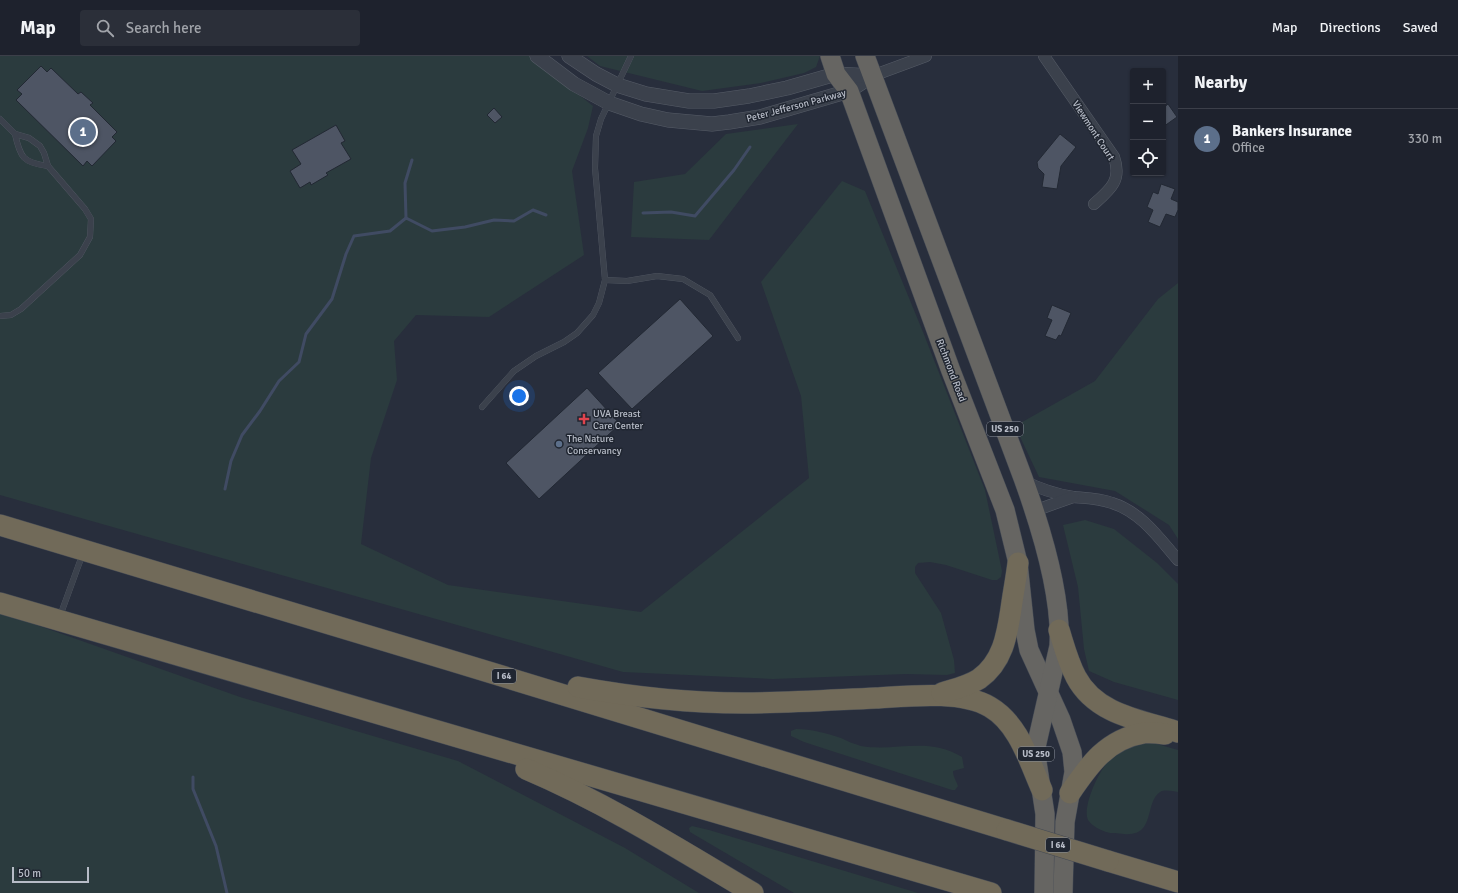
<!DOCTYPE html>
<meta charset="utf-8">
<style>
body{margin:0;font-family:Signika,sans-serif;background:#2b2f39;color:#f1f3f6}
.controls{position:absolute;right:12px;top:12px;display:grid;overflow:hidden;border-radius:4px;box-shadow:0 1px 3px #0004}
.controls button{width:36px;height:36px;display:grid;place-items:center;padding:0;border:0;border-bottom:1px solid #3c3f49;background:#1e222d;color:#f1f3f6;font:20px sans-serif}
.scale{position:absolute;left:12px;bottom:10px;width:77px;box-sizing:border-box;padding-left:4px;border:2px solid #b7bcc7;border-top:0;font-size:11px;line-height:14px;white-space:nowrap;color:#b7bcc7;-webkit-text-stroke:3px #202631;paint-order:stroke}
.you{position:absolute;left:519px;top:340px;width:14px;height:14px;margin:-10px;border:3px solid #fff;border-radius:50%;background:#1a73e8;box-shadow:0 0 0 6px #1a73e833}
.badge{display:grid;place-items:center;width:26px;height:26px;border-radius:50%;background:#8c9099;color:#fff;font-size:13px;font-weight:700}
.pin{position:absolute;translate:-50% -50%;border:2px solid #fff;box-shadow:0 1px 4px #0006}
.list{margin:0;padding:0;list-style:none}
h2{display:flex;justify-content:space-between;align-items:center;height:52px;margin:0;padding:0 16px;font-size:17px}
h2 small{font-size:13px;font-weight:400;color:#a1a4aa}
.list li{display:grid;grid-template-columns:26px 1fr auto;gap:12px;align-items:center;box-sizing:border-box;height:60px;padding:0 16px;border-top:1px solid #3c3f49}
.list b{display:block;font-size:15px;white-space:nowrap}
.list p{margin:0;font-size:13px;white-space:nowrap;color:#a1a4aa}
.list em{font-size:13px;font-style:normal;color:#a1a4aa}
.icon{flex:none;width:22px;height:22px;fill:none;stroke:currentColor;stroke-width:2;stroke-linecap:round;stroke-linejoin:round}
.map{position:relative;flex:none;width:1178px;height:837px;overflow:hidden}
header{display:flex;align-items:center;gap:24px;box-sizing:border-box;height:56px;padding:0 20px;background:#1e222d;border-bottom:1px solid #3c3f49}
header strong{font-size:19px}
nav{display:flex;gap:22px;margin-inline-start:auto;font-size:14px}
.search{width:280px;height:36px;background:#2b2f39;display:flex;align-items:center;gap:10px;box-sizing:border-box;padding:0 14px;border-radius:4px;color:#a1a4aa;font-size:15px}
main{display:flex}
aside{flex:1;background:#1e222d}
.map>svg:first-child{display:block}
</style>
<header>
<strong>Map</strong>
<div class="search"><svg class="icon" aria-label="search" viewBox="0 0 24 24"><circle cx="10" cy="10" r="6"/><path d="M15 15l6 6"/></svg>Search here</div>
<nav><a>Map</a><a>Directions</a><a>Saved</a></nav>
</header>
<main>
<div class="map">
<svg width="1178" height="837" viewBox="0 0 1178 837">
<rect width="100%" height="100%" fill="#282e3c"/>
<!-- green -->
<g fill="#2b3b3e">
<polygon points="0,0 530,0 593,50 588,72 572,115 584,199 489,261 416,259 394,285 397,324 371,402 361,488 448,529 641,556 809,422 801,340 761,226 842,125 865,135 923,276 985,434 1002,515 1001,521 997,524 992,524 946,509 930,506 918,507 915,511 915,517 941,557 954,604 955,617 947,619 906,618 773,623 623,616 0,439"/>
<polygon points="587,0 820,0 816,11 804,17 761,27 702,35 600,10"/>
<polygon points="798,68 709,184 631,181 634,126 685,118 726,78"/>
<polygon points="1178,227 1178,483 1169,469 1115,435 1039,421 1015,370 1095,325 1158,243"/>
<polygon points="1085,464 1114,473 1157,507 1178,528 1178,644 1114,626 1089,615 1084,593 1078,531 1063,469"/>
<polygon points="0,556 240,641 458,705 625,792 699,837 0,837"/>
<path d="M796,673C811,673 826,677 841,682C847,685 854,688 861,690C896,696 928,680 962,701L964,712L953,715C953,721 956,724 958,730L955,734H952L804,686L791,680V675Z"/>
<path d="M1150,686L1178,694V736C1173,735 1164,733 1160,736C1144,747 1156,781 1124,778C1118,777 1112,778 1106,776C1100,774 1091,769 1088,764C1082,751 1099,714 1109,705C1120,694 1134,688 1150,686Z"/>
<polygon points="692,770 709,774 918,837 794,837 695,779 690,776 689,772"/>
</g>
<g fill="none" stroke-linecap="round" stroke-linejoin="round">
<!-- stream -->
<g stroke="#404b63" stroke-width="3">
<polyline points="643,157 671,156 695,160 734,114 750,91"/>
<polyline points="406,162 405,127 412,104"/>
<polyline points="225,433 231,405 242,379 260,355 279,325 299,306 306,278 332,243 346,198 354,180 390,175 406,162 432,175 465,171 494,164 514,165 533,154 546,159"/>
<polyline points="193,721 193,733 216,790 227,837"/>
</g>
</g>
<!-- building -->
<g fill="#4e5564" stroke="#222833">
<polygon points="41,10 47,16 51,12 78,38 81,36 93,47 90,49 117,76 112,81 116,85 92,110 87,105 83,110 16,44 22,38 17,34"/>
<polygon points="1168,48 1177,61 1163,71 1163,52"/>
<polygon points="494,52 502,61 495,67 487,59"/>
<polygon points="336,69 345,85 341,87 351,103 326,117 328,119 311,129 310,126 300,132 290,115 301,108 292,94"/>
<polygon points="1060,78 1076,91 1061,110 1057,133 1042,131 1044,118 1038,112 1037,106"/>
<polygon points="1161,128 1175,133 1171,143 1178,146 1178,154 1175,161 1166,158 1160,171 1148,166 1153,154 1147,151 1153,136 1158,138"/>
<polygon points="680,243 713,280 632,353 598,317"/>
<polygon points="1052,249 1071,257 1061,280 1059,279 1056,284 1045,280 1052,264 1047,262"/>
<polygon points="587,332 620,368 539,443 506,407"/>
</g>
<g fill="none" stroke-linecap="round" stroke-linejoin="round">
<!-- service casing -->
<g stroke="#565c67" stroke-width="6">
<g id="service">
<polyline points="0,63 15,78 29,82 40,90 44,97 48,110 85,153 91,163 90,181 80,199 21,253 11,259 0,260"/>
<path d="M15,78C20,101 23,107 48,110"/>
<polyline points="605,224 627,225 657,220 683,223 710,239 738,282"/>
<polyline points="482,351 514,315 536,300 564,286 577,277 593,259 599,247 605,224 595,112 596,80 601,63 631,0"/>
<polyline points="60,560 83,497"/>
</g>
</g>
<!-- minor casing -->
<g stroke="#565c67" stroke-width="12">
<g id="minor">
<path d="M1044,0L1114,101C1122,124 1111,133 1094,148"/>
<polyline points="872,20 926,0"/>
<path d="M1024,425C1040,433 1055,438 1073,441C1086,442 1099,442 1112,447C1141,456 1159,482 1178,504"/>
<polyline points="1034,455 1073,441"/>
</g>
</g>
<!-- tertiary casing -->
<g stroke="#565c67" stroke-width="15">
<g id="tertiary">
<polyline points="537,0 574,28 609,47 641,58 668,64 712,68 729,66 760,61 849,35 872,20"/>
<polyline points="569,0 596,18 617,29 646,38 689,45 714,45 749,40 787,32 836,18 872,20"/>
</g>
</g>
<!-- trunk casing -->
<g stroke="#434954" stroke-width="20">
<g id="trunk">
<polyline points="830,0 836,18 849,35 951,315 1005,454 1018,507 1025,574 1029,594 1061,664 1072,696 1074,716 1065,766 1063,837"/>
<path d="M865,0L1023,422C1040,469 1062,539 1059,590L1036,691L1037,706L1045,758L1044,837"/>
</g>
</g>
<!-- motorway casing -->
<g stroke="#434954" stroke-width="22">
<g id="motorway">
<polyline points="0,469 449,604 1007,774"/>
<polyline points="0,547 991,837"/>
<path d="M1059,574C1064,590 1068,606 1076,621C1096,659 1141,664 1178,676"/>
<path d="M578,631C633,641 688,647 743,647C788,647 832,644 876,642C909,640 961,634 990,651C1019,668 1029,705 1042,734"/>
<path d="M942,637C955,633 968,630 979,623C1003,606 1007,579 1011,553C1013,538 1016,523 1018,507"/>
<path d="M526,713C606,747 679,793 753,837"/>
<path d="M1070,737C1089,709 1107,683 1144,677C1151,676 1158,677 1165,678"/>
<polyline points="1108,805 1178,826"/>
</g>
</g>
<!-- service -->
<use href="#service" stroke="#3b414c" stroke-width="5.5"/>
<!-- minor -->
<use href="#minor" stroke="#3b414c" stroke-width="11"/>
<!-- tertiary -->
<use href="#tertiary" stroke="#3b414c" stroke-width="14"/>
<!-- trunk -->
<use href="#trunk" stroke="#666562" stroke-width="19"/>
<!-- motorway -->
<use href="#motorway" stroke="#716a59" stroke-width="21"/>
<!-- motorway-bridge casing -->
<g stroke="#434954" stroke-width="22" stroke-linecap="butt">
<polyline id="motorway-bridge" points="1007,774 1108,805"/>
</g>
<!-- motorway-bridge -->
<use href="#motorway-bridge" stroke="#716a59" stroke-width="21"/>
</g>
<!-- markers -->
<path fill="#e0444e" stroke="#202631" stroke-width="1.5" d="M582 357h4v4h4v4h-4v4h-4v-4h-4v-4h4z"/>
<circle fill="#5c6f8a" stroke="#202631" stroke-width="1.5" cx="559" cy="388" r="4"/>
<g text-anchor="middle" stroke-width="3" stroke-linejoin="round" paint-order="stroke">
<!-- shield labels -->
<g fill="#202631" stroke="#8a8f9a" stroke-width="1">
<rect x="987" y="366" width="36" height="14" rx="3"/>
<rect x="492" y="613" width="24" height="14" rx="3"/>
<rect x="1018" y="691" width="36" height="14" rx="3"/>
<rect x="1046" y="782" width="24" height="14" rx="3"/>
</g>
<g font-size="9" font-weight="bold" fill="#b7bcc7">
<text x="1005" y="376">US 250</text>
<text x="504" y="623">I 64</text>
<text x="1036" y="701">US 250</text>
<text x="1058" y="792">I 64</text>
</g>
<!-- street labels -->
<g font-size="10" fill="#b7bcc7" stroke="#202631">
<text transform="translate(796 49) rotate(-15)" y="4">Peter Jefferson Parkway</text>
<text transform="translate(1094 74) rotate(57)" y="4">Viewmont Court</text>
<text transform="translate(952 314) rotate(69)" y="4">Richmond Road</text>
</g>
<!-- poi labels -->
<g font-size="10" fill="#b7bcc7" stroke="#202631" text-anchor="start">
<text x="593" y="361">UVA Breast<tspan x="593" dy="12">Care Center</tspan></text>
<text x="567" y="386">The Nature<tspan x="567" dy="12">Conservancy</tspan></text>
</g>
</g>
</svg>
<div class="controls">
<button>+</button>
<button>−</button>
<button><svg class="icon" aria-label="locate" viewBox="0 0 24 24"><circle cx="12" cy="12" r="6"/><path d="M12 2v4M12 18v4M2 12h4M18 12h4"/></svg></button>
</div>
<div class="scale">50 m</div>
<div class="you"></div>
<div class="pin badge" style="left:83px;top:76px;background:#5c6f8a">1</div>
</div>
<aside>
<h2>Nearby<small></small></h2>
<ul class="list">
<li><span class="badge" style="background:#5c6f8a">1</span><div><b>Bankers Insurance</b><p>Office</p></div><em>330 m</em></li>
</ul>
</aside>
</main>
